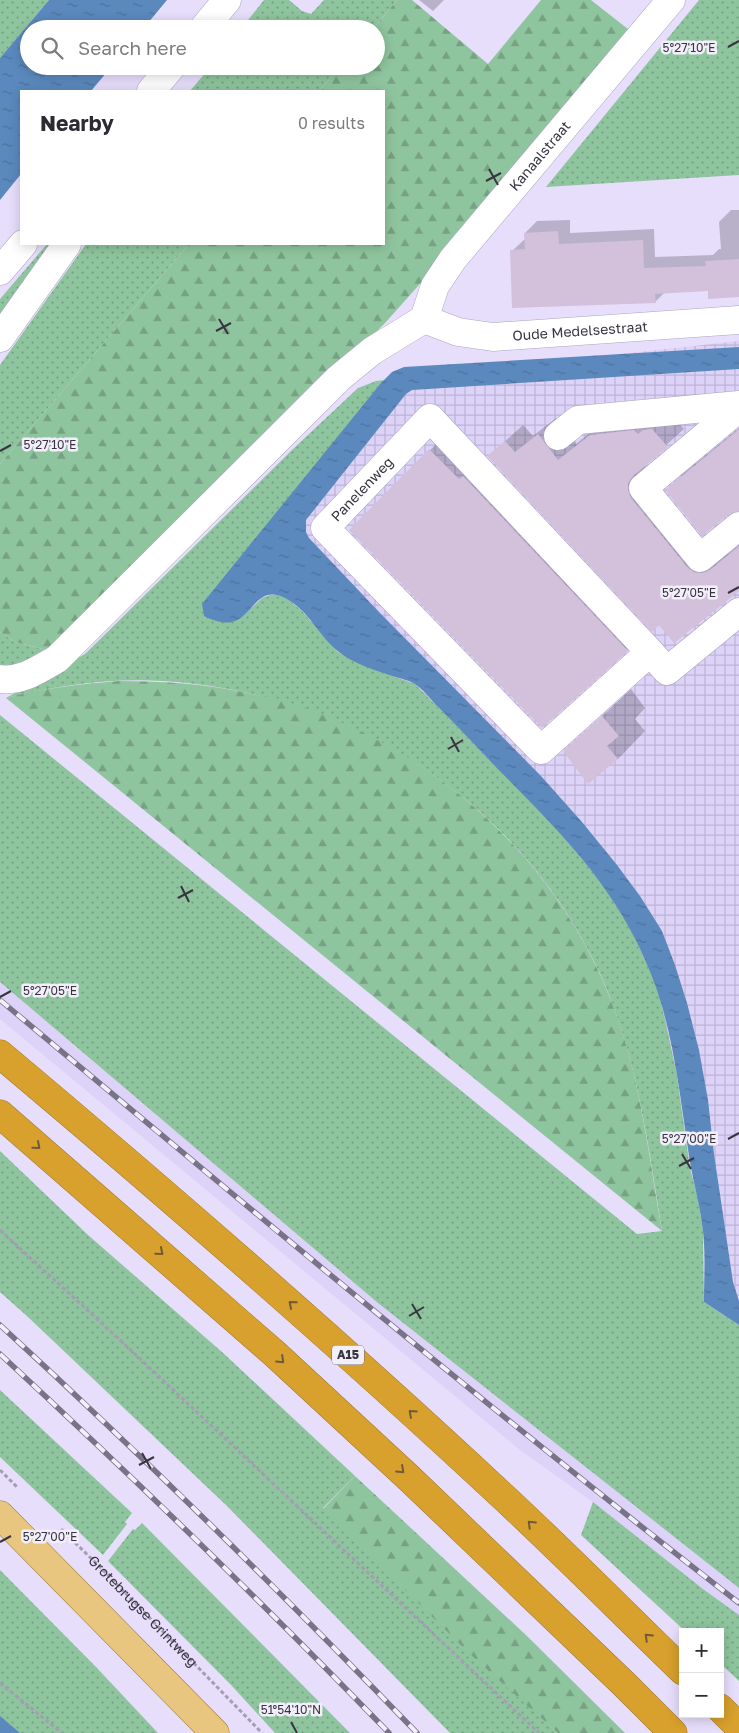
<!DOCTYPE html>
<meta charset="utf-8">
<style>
body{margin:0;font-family:"Golos Text",sans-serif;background:#f2f2f3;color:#2b2b33}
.controls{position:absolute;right:15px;bottom:15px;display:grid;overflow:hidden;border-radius:0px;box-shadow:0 2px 12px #0003}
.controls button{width:45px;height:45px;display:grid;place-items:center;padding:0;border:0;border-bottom:1px solid #e1e1e2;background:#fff;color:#2b2b33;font:25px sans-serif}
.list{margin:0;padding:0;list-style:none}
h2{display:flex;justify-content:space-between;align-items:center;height:65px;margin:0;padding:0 20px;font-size:21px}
h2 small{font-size:16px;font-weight:400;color:#7c7c81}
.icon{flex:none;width:28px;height:28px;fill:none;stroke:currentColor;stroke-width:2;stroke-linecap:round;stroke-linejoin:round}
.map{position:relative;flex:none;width:739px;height:1733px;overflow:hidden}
.search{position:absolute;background:#fff;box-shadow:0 2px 12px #0003;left:20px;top:20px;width:365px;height:55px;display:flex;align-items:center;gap:12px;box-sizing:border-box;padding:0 18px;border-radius:28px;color:#7c7c81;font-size:19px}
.panel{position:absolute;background:#fff;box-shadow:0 2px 12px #0003;left:20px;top:90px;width:365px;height:155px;border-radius:0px}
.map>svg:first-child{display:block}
</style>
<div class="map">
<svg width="739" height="1733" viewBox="0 0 739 1733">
<defs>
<pattern id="industrial-grid" width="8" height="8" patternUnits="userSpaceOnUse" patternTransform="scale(1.25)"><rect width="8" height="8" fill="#ddd2f7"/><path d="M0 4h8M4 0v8" fill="none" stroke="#beb5d5"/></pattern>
<pattern id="grass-dots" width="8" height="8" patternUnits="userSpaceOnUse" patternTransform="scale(1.25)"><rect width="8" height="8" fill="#8fc59e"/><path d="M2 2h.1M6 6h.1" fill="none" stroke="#76a182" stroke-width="1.8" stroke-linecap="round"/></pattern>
<pattern id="forest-firs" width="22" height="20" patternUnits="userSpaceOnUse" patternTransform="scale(1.25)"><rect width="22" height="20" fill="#8fc59e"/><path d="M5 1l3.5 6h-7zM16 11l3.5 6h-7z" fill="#76a182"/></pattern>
<pattern id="water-ripples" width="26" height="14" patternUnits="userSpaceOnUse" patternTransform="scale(1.25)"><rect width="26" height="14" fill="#5b89be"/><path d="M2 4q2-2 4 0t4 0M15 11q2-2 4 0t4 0" fill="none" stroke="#4c719c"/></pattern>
</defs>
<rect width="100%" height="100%" fill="#e7defc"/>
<!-- industrial -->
<polygon fill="url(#industrial-grid)" points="739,341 739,1312 727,1289 702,1114 291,525 404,378"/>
<!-- built -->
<polygon fill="#ddd2f7" points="0,982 378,1303 739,1588 739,1615 703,1589 593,1502 520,1450 0,1019"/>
<!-- grass -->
<g fill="url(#grass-dots)">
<polygon points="0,0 49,0 0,58"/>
<polygon points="264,0 289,0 302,11 311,14 324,0 397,0 373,29 241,29"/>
<polygon points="699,0 739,0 739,175 546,187"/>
<polygon points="211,66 341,66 319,91 190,91"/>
<polygon points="47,244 61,244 0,333 0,299"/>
<polygon points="86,244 189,244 0,464 0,365"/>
<path d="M384,380L269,523L232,622L243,616L262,598L270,595H278L288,599L302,611L338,652L373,669L415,684L554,825L605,887L630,928L652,974L660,998L668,1033L677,1076L690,1168L698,1198L703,1231L704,1302L739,1325V1588L378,1303L0,982V715L637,1234L662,1231C648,1144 637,1055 600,974C522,802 348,691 161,681C109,678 56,686 6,698L85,654L293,449L358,388L376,381Z"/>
<polygon points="0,632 15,642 51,651 21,668 0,670"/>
<polygon points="0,1151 88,1235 222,1352 355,1476 323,1508 558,1733 450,1733 227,1506 28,1317 0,1292"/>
<polygon points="0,1390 132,1513 125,1522 127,1524 103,1555 0,1457"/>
<polygon points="593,1502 703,1589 739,1615 739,1681 720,1663 720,1632 686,1632 581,1535"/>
<polygon points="142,1523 350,1733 275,1733 232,1686 108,1561 133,1529 135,1530"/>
<polygon points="0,1570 96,1667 158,1733 0,1733"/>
</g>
<!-- forest -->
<g fill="url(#forest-firs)">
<polygon points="397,0 412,0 488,64 541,0 591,0 633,33 443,258 385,323 295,414 51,651 15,642 0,632 0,464 189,244 384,244 384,91 319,91 341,66 376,66 376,29 373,29"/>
<path d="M119,681C165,681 208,684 252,694C258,696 264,696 270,697C427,740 559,857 615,1011C641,1082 649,1157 662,1231L6,698C43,688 81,684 119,681Z"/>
<polygon points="355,1476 527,1636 625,1733 558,1733 471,1655 323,1509"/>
</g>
<!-- water -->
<g fill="url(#water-ripples)">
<polygon points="49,0 167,0 143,29 29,29 29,66 112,66 91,91 21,91 21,174 0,200 0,58"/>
<path d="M739,347V369L412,390L406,394L306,520V532L309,538L380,613L541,776L582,822L617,865L640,896L662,931L675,965L687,1003L699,1050L708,1100L714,1154L733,1282L739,1301V1325L704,1302C704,1277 706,1249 702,1224C699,1199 691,1174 688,1149C679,1090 673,1029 651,974C617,887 560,832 496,767C477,747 458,727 439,708C431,700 424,690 415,684C408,680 399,678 392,676C375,670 354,664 339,652C319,637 309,610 285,598C257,584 253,617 232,622C223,624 212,620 204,616L202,604L381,383L392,372L404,367Z"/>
<polygon points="0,1716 20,1733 0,1733"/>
</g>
<!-- shadow -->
<g fill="#0003">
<polygon points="419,0 444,0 433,11"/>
<polygon points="731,210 739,210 739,296 709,290 665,292 655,302 512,251 525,239 525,233 537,221 570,220 570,233 654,229 655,257 713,255 719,249 721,249 719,222"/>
<polygon points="670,412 684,429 645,464 645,473 705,551 720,557 729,553 739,545 739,589 659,623 489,456 523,425 533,436 556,418 576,444 608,418"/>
<polygon points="739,428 739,510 667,490 684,473"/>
<polygon points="448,432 645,632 627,650 351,530"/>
<polygon points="631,689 645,708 635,719 645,731 618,759 565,751"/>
</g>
<!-- building -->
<g fill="#d3c0da">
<polygon points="558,231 559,244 643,240 644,268 706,266 705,261 739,259 739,297 708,299 708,291 655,294 656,303 512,308 510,250 525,249 524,233"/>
<polygon points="652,429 668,447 633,476 628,483 628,490 631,498 688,568 694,572 702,573 710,570 739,546 739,591 674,643 659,625 652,632 487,456 505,441 515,452 538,434 558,460 590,435 634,430 638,434 643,430"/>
<polygon points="739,429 739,511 729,514 702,536 665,490"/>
<polygon points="429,449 459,479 463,476 628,651 542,728 349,530"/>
<polygon points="602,716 619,736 607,746 618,759 588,784 563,751"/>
</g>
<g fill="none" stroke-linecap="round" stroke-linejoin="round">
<!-- minor casing -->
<g stroke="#aca4c1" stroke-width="29">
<g id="minor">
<polyline points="203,29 227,0"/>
<polyline points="151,91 172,66"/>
<polyline points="0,271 23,244"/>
<path id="s2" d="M424,319L435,286L453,259L671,0"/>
<path id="s3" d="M424,319L458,332L493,337L739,320"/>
<polyline points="0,338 67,244"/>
<polyline points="739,408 643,488 700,558 739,526"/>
<polyline points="558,436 578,420 739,405"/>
<path id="s4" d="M650,652L541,750L325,528L430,418L650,652L667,671L739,612"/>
<path d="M0,679C22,682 39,669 57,659L339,378L372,351L424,319"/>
</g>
</g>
<!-- major casing -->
<g stroke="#a07b33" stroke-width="29">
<polyline id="major" points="0,1515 215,1733"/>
</g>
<!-- highway casing -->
<g stroke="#a07b33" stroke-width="29">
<g id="highway">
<path d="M0,1054C169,1196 335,1340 497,1491C560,1549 621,1611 683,1671"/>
<polyline points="0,1114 275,1354 409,1478 624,1684 673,1733"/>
<polyline points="720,1708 739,1727"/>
</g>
</g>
<!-- path -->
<g stroke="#a49db4" stroke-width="3" stroke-dasharray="4 2.5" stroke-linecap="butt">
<polyline points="0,1230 120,1340 539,1733"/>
<polyline points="0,1470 18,1488"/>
<path id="s1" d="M61,1529L100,1567L262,1733"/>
<polyline points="0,1683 62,1733"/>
</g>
<!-- minor -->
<use href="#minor" stroke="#fff" stroke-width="28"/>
<!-- major -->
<use href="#major" stroke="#e8c680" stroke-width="28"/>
<!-- highway -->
<use href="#highway" stroke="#d8a02c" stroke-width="28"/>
<!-- rail casing -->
<g stroke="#787386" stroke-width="5.5">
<g id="rail">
<path d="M0,1000C244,1204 488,1408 739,1603"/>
<path d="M0,1325C144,1457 282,1593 417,1733"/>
<path d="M0,1354C133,1477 263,1603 389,1733"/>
</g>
</g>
<!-- rail -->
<use href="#rail" stroke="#f2effb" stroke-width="4" stroke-dasharray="11" stroke-linecap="butt"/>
</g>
<!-- one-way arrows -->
<defs><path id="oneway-chevron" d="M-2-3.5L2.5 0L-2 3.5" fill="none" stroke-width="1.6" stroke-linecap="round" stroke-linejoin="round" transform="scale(1.25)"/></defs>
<g stroke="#705a3a">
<use href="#oneway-chevron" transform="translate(37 1146) rotate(41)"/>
<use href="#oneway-chevron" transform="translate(160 1252) rotate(41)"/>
<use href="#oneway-chevron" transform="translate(292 1304) rotate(-139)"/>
<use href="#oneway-chevron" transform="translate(281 1360) rotate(43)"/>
<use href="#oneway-chevron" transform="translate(412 1413) rotate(-138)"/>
<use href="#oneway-chevron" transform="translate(401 1470) rotate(43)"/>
<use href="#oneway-chevron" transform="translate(531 1524) rotate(-136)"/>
<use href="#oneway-chevron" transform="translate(648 1637) rotate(-136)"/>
</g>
<!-- ticks -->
<path fill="none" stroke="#383541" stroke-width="2" d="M728,47L739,41M489,169L498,185M486,181L501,173M219,319L228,334M216,331L231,323M0,451L11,445M728,593L739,587M451,737L459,752M448,749L463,740M181,886L189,902M178,898L193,890M0,997L11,991M728,1139L739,1133M682,1154L691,1169M679,1166L694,1158M412,1304L421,1319M409,1316L424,1307M142,1453L151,1469M139,1465L154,1457M0,1542L11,1536M291,1722L297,1733"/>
<g text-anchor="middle" stroke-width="5" stroke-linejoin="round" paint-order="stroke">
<!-- shield labels -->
<rect fill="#f2effb" stroke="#706d79" stroke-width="1" x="332" y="1345.5" width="32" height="19" rx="4"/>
<g font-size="12" font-weight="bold" fill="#383541">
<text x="348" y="1359">A15</text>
</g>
<!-- street labels -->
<g font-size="14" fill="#383541" stroke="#f2effb">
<text dy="5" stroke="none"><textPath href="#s2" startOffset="202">Kanaalstraat</textPath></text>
<text dy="5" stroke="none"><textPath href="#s3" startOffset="159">Oude Medelsestraat</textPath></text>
<text dy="5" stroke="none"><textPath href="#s4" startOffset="510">Panelenweg</textPath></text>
<text dy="5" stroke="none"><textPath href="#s1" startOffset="116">Grotebrugse Grintweg</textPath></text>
</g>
</g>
<g font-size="12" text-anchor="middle" fill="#383541" stroke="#f2effb" stroke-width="5" stroke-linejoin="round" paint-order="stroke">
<text x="689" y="52">5°27'10"E</text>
<text x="50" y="449">5°27'10"E</text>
<text x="689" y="597">5°27'05"E</text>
<text x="50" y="995">5°27'05"E</text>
<text x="689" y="1143">5°27'00"E</text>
<text x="50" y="1541">5°27'00"E</text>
<text x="291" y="1714">51°54'10"N</text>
</g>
</svg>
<div class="controls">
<button>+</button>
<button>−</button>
</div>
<div class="search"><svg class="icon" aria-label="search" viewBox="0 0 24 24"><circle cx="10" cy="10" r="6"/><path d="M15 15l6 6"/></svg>Search here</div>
<section class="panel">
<h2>Nearby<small>0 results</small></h2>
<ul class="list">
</ul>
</section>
</div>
